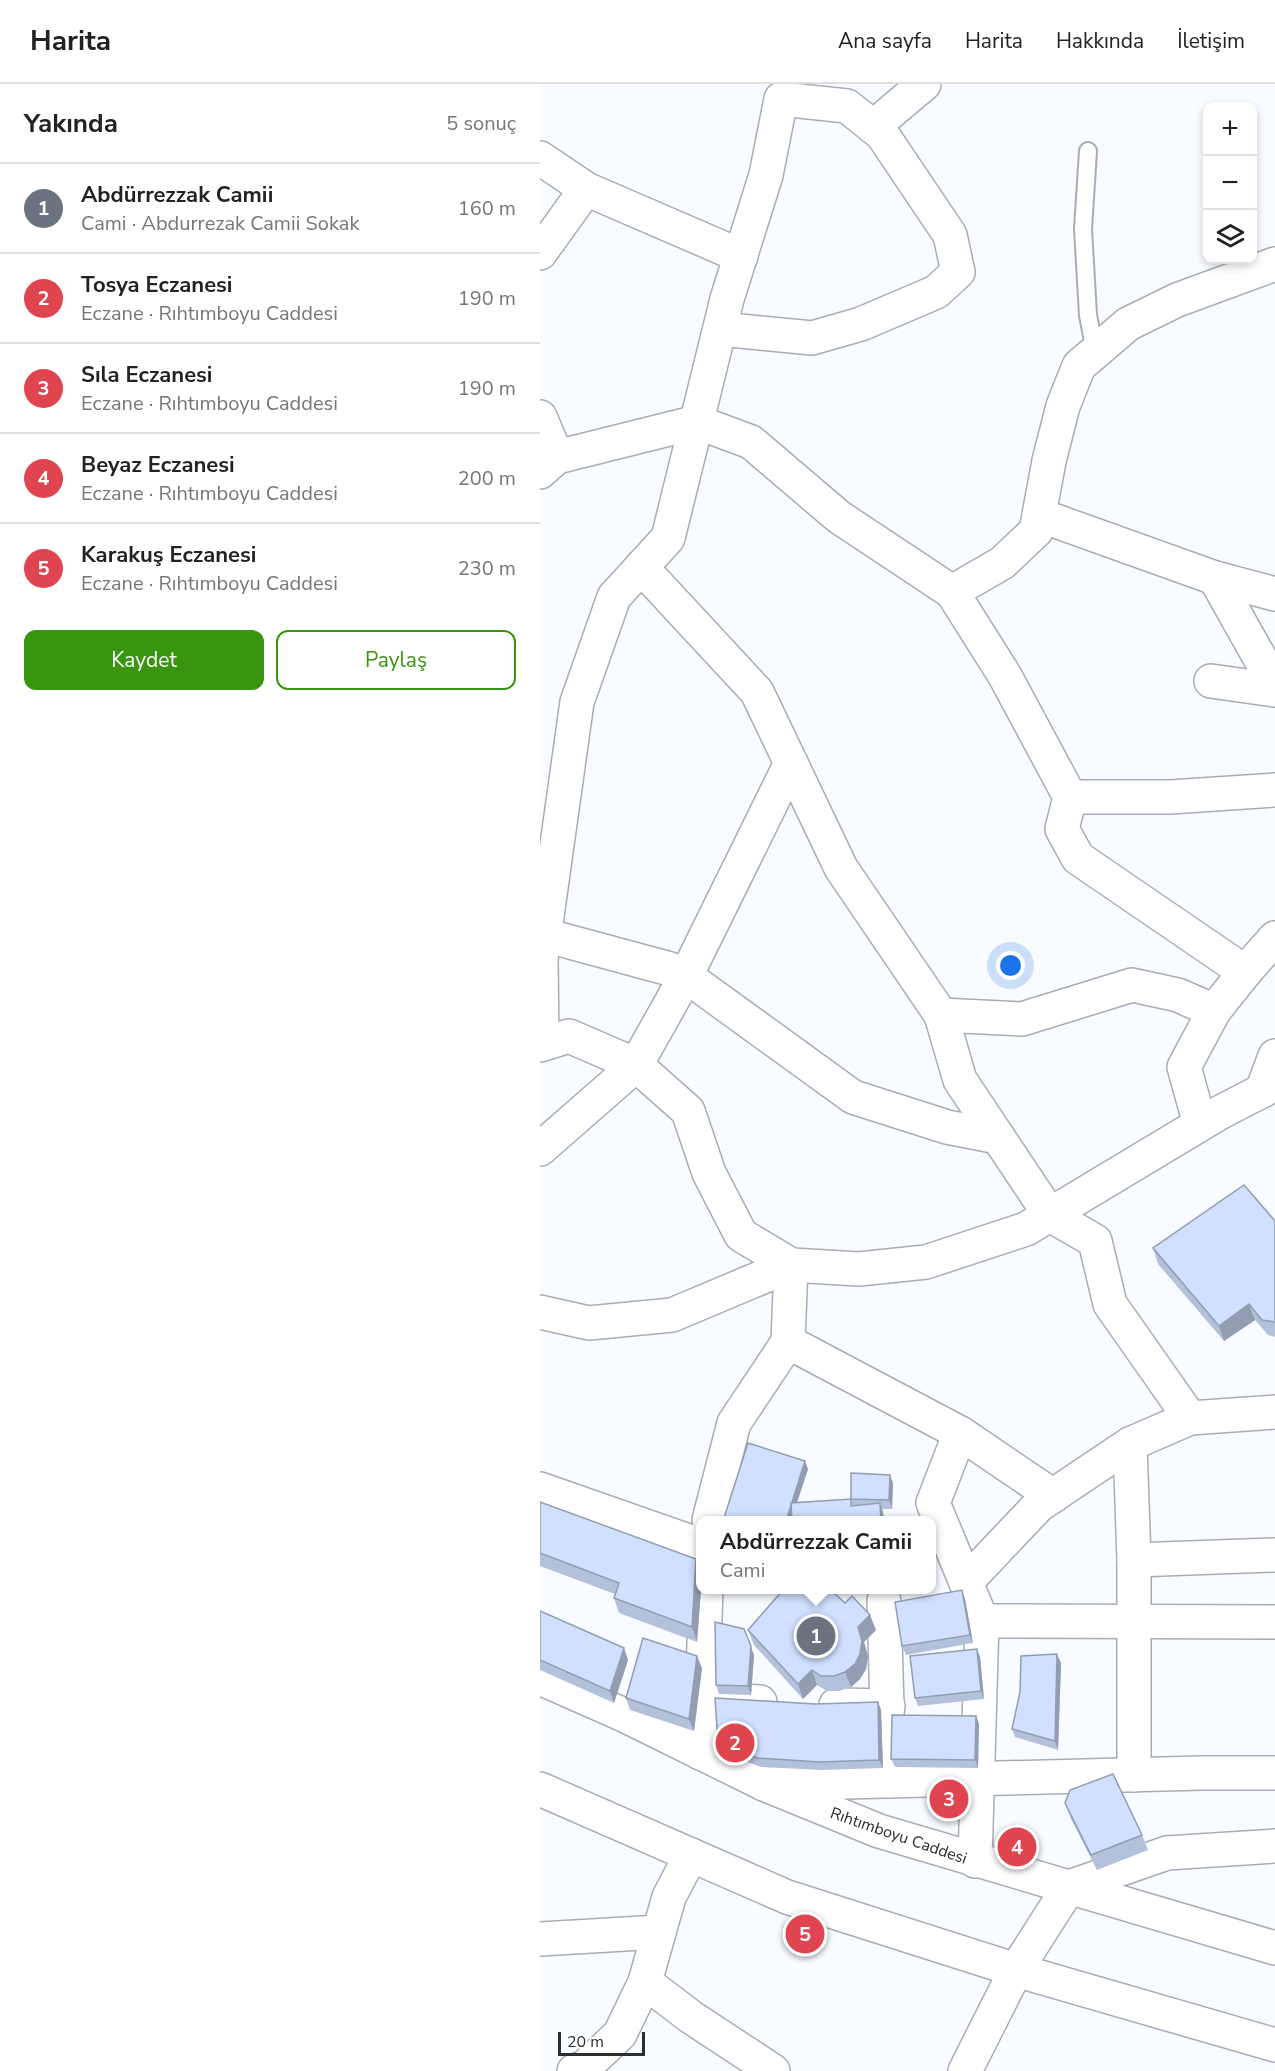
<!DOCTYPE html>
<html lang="tr">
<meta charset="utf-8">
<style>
body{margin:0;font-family:"Nunito Sans",sans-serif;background:#f2f2f2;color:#222}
.controls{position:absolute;right:18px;top:18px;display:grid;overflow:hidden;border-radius:12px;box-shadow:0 3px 9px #0003}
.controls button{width:54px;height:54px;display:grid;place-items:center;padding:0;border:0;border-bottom:2px solid #e0e0e0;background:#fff;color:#222;font:30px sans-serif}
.scale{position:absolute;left:18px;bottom:15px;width:87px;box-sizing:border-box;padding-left:6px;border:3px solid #2c2d2f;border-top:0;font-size:16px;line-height:21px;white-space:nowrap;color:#2c2d2f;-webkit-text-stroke:4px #fff;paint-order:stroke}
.you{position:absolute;left:471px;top:882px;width:21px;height:21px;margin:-15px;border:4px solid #fff;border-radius:50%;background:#1a73e8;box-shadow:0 0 0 9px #1a73e833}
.badge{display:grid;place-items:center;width:39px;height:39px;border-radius:50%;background:#39950f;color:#fff;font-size:20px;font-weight:700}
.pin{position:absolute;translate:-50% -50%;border:3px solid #fff;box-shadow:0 2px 6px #0006}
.popup{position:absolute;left:156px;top:1432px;width:240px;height:78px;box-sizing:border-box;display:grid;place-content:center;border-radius:12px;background:#fff;filter:drop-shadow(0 2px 4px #0005);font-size:20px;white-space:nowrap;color:#767676}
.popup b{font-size:22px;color:#222}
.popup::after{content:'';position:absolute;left:50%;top:100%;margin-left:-12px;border:12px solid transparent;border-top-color:#fff}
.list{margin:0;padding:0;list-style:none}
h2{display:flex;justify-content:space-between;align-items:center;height:78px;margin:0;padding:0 24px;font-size:26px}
h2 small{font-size:20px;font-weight:400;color:#767676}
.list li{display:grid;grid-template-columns:39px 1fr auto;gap:18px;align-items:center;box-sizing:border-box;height:90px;padding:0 24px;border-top:2px solid #e0e0e0}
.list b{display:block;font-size:22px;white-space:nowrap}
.list p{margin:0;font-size:20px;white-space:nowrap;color:#767676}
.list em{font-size:20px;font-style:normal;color:#767676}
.actions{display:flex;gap:12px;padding:18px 24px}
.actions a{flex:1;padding:14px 0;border:2px solid #39950f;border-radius:12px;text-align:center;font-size:21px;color:#39950f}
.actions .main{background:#39950f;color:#fff}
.icon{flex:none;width:33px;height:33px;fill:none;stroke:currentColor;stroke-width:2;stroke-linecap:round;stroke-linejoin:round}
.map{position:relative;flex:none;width:735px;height:1987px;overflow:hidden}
header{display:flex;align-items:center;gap:36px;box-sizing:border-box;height:84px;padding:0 30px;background:#fff;border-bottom:2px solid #e0e0e0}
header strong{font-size:28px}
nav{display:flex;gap:33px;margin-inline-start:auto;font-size:21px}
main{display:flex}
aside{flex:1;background:#fff}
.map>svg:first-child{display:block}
</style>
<header>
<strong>Harita</strong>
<nav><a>Ana sayfa</a><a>Harita</a><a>Hakkında</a><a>İletişim</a></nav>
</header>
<main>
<aside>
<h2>Yakında<small>5 sonuç</small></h2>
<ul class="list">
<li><span class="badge" style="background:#6b7280">1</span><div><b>Abdürrezzak Camii</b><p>Cami · Abdurrezak Camii Sokak</p></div><em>160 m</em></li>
<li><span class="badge" style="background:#e0444e">2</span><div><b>Tosya Eczanesi</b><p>Eczane · Rıhtımboyu Caddesi</p></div><em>190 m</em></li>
<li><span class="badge" style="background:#e0444e">3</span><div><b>Sıla Eczanesi</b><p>Eczane · Rıhtımboyu Caddesi</p></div><em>190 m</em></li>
<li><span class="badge" style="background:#e0444e">4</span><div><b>Beyaz Eczanesi</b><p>Eczane · Rıhtımboyu Caddesi</p></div><em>200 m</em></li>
<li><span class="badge" style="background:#e0444e">5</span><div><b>Karakuş Eczanesi</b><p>Eczane · Rıhtımboyu Caddesi</p></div><em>230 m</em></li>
</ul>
<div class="actions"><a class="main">Kaydet</a><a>Paylaş</a></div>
</aside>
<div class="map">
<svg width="735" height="1987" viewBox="0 0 735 1987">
<rect width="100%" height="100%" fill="#f8fbff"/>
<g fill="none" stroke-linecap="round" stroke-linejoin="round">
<!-- lane casing -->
<g stroke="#a9adb3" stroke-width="20">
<polyline id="lane" points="548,67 543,145 548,231 555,268"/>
</g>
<!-- street casing -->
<g stroke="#a9adb3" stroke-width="36">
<g id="street">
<polyline points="333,43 384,0"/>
<polyline points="0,74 46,105 201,172"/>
<polyline points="0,169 46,105"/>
<polyline points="0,333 17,373"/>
<polyline points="0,388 17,373 157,338 211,358 299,433 412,508 465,592 530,713 522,745 538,774 705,888"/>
<polyline points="499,431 675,494 735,510"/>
<polyline points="101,483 217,608 301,784 401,931 420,996 510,1131 555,1157 570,1220 650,1334"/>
<polyline points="675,494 735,601"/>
<polyline points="412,508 462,479 496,447 509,377 523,322 539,282 588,240 637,216 735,180"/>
<polyline points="671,597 735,606"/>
<polyline points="530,713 630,713 735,706"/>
<polyline points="4,851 130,885 146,892 313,1013 407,1043 458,1053"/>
<polyline points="401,931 482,935 592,901 638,911 674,927"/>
<polyline points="2,960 1,875 37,618 74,513 128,454 187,215 226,91 241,15 307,22 342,50 410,151 418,188 396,208 321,240 272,254 180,245"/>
<polyline points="0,961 29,952 96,981 148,1027 169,1089 201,1151 251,1181 248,1258 420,1349 513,1412"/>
<polyline points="722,1007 735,972"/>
<polyline points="660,1040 644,983 674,927 705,888 735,854"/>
<polyline points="0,1065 96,981 146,892 251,679"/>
<polyline points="0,1228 49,1239 132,1231 251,1181 319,1185 386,1178 486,1145 679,1029 735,1000"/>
<polyline points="420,1349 393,1419 442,1537 435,1777"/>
<polyline points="590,1360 594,1476 594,1691"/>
<polyline points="0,1405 160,1461"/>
<polyline points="169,1436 194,1339 248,1258"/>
<polyline points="594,1476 735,1471"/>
<polyline points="426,1498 499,1421 590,1360 650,1334 735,1328"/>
<polyline points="344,1517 349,1697"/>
<polyline points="442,1537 735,1538"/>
<polyline points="162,1615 220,1618"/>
<polyline points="296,1621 348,1622"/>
<polyline points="160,1669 166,1506"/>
<polyline points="224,1700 662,1689 735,1689"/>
<polyline points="0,1855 119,1848"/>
<polyline points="476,1886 529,1803 627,1769 735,1762"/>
<polyline points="105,1898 151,1933 233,1987"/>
<polyline points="34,1987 45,1983 80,1950 105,1898 129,1813 151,1771"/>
</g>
</g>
<!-- secondary casing -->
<g stroke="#a9adb3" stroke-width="36">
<g id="secondary">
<polyline points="0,1594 84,1631 224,1700 339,1747 735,1864"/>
<polyline points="0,1705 247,1813 476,1886 735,1961"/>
<polyline points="425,1987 476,1886"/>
</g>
</g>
<!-- lane -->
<use href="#lane" stroke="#fff" stroke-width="16"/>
<!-- street -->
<use href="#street" stroke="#fff" stroke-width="33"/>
<!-- secondary -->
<use href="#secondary" stroke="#fff" stroke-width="33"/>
</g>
<!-- wall -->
<g fill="#b3c1da">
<polygon points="735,1137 735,1253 728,1251 715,1236 684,1257 618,1180 613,1164"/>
<polygon points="268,1385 257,1418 311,1415 353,1399 352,1425 342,1425 343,1428 252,1434 251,1437 183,1437"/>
<polygon points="0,1418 156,1475 160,1488 161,1506 157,1558 79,1529 74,1514 75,1510 0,1482"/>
<polygon points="425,1515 433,1559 366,1571 362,1562"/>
<polygon points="305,1519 336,1546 324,1558 328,1572 326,1585 320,1595 311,1603 299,1607 287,1607 277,1601 263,1615 214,1561 208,1546"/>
<polygon points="0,1527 88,1576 74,1619 0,1586"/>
<polygon points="214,1571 211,1611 179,1610 176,1601"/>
<polygon points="440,1573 444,1615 378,1622 375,1614"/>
<polygon points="521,1579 518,1666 475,1653 472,1645"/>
<polygon points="162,1584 154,1647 90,1626 86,1614"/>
<polygon points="338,1618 341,1626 343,1684 282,1686 221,1683 181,1668 178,1660 275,1620"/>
<polygon points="436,1632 439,1640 438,1684 355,1683 351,1675"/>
<polygon points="525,1719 602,1751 608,1766 557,1786 531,1735"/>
</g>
<!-- shaded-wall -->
<g fill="#929db2">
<polygon points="709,1220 715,1236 684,1257 679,1242"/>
<polygon points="265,1377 268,1385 251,1437 246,1437"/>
<polygon points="350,1391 353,1399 352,1425 349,1416"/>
<polygon points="340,1419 343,1428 344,1437 341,1437"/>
<polygon points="156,1475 160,1488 161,1506 157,1558 152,1543"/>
<polygon points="422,1506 425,1515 433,1559 430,1551"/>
<polygon points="330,1531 336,1546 324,1558 328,1572 326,1585 320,1595 311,1603 305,1588 318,1543"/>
<polygon points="204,1545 214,1571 211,1611 208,1602"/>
<polygon points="84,1564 88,1576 74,1619 70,1607"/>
<polygon points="437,1565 440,1573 444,1615 441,1607"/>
<polygon points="517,1570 521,1579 518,1666 515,1657"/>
<polygon points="157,1572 162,1584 154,1647 149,1635"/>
<polygon points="272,1586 277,1601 263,1615 258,1600"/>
<polygon points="338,1618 341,1626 343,1684 339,1676"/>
<polygon points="436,1632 439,1640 438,1684 435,1676"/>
</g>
<!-- building -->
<g fill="#d0e0fe" stroke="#929db2" stroke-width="1.5">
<polygon points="704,1101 735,1137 735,1238 722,1236 709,1220 679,1242 613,1164"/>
<polygon points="208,1359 265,1377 246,1437 183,1437"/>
<polygon points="311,1389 350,1391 349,1416 311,1415"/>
<polygon points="311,1415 311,1422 340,1419 341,1437 313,1437 313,1436 313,1437 252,1437 251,1419"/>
<polygon points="0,1418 156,1475 152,1543 74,1514 79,1499 0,1469"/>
<polygon points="243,1506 291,1506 305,1519 312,1512 330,1531 318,1543 322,1557 320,1570 315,1580 305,1588 294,1592 281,1592 272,1586 258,1600 208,1546"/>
<polygon points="422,1506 430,1551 362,1562 355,1518"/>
<polygon points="0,1527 84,1564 70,1607 0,1576"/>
<polygon points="175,1538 204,1545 211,1562 208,1602 176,1601"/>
<polygon points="103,1554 157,1572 149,1635 86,1614"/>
<polygon points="437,1565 441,1607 375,1614 370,1572"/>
<polygon points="517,1570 515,1657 472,1645 480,1608 481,1572"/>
<polygon points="175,1614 275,1620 338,1618 339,1676 279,1678 218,1674 178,1660"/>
<polygon points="352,1631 436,1632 435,1676 351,1675"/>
<polygon points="573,1690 602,1751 551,1771 525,1719 530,1706"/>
</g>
<g text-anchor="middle" stroke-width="4.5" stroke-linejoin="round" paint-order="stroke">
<!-- street labels -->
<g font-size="16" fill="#2c2d2f" stroke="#fff">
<text transform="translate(359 1751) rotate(19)" y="6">Rıhtımboyu Caddesi</text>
</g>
</g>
</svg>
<div class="controls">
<button>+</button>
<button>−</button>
<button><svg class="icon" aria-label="layers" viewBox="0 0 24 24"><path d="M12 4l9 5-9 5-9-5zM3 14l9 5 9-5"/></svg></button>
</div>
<div class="scale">20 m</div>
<div class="you"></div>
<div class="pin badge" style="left:276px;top:1552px;background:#6b7280">1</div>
<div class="popup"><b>Abdürrezzak Camii</b>Cami</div>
<div class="pin badge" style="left:195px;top:1659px;background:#e0444e">2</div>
<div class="pin badge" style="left:409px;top:1715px;background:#e0444e">3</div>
<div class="pin badge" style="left:477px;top:1763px;background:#e0444e">4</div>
<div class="pin badge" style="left:265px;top:1850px;background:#e0444e">5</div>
</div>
</main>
